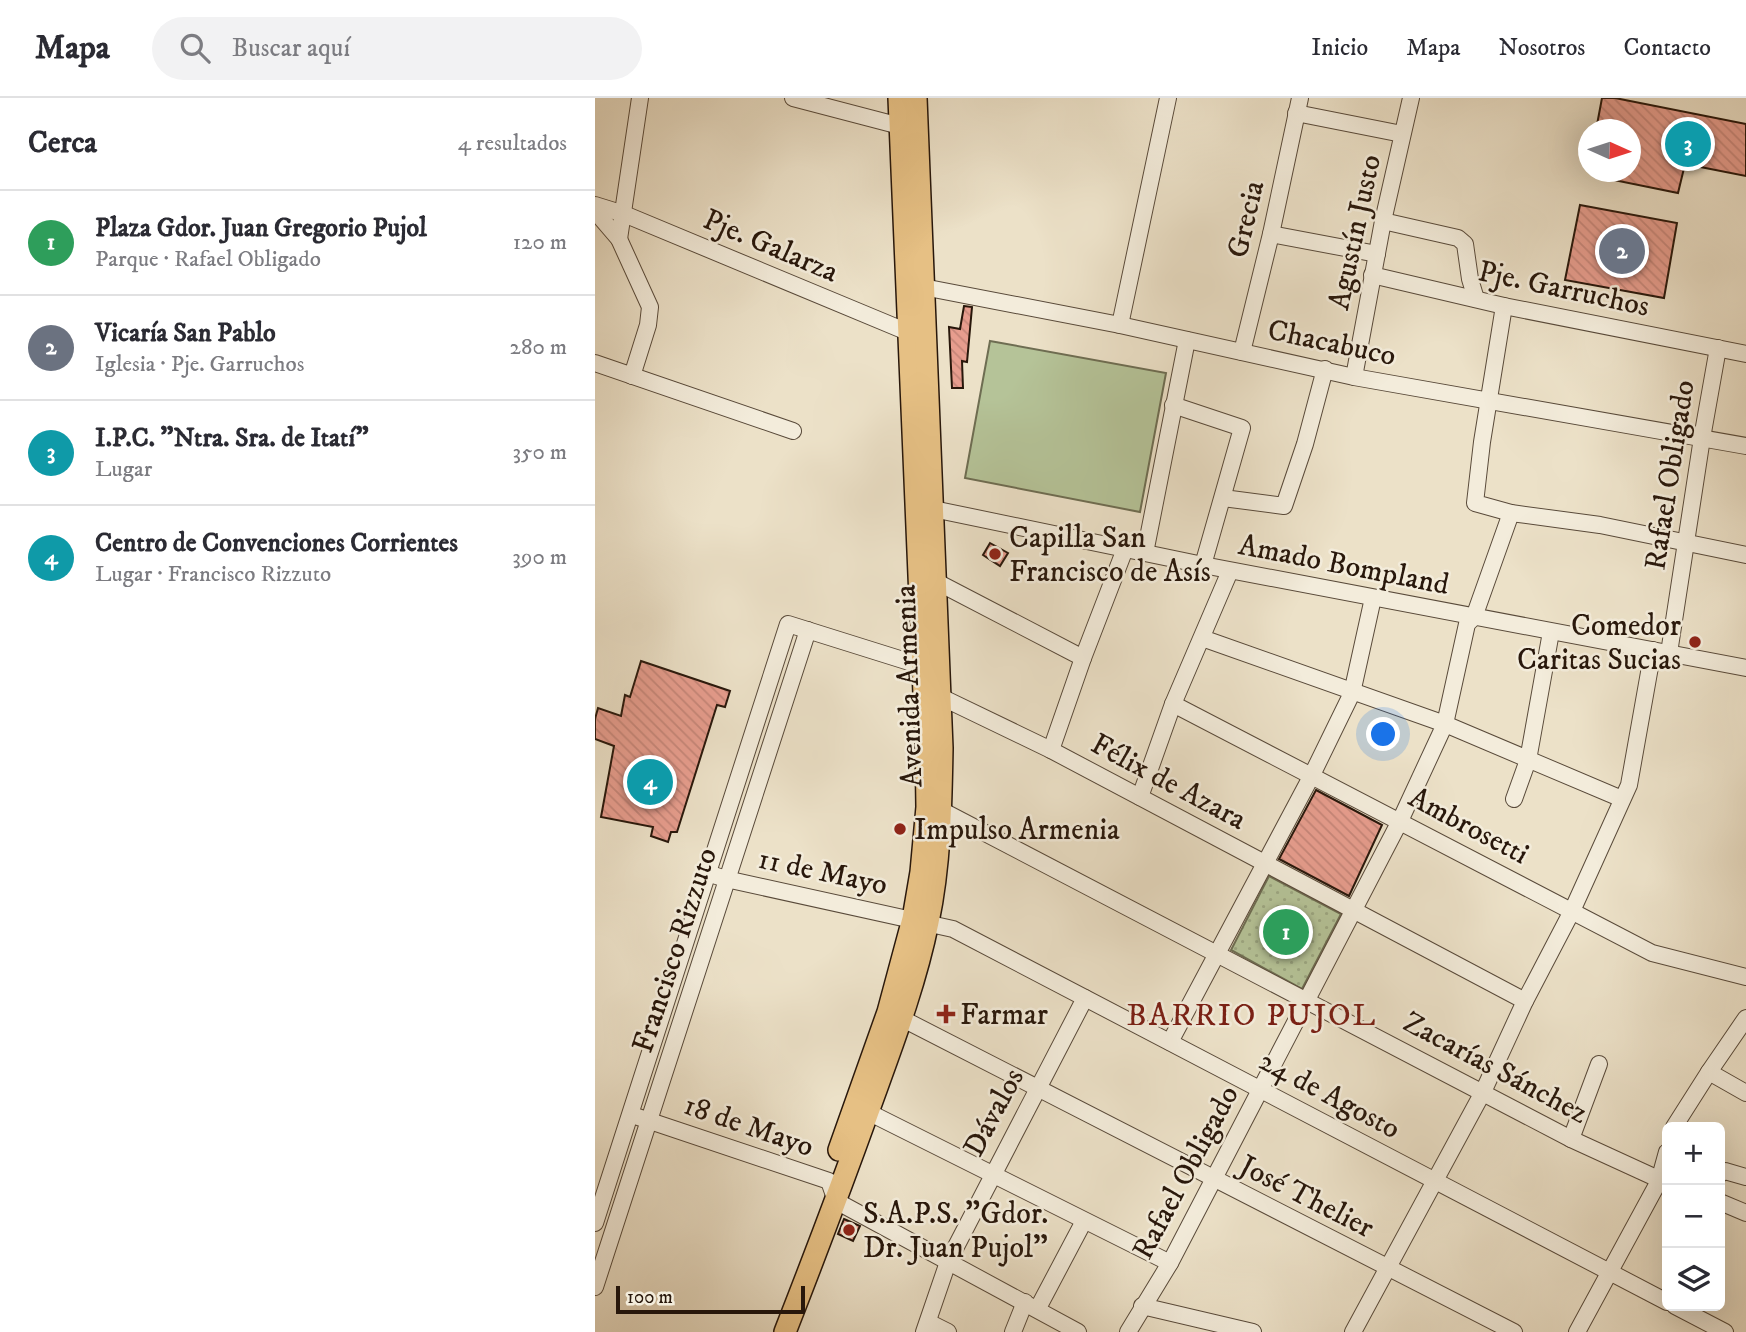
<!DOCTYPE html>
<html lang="es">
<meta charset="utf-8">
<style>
body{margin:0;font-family:"IM FELL DW Pica",serif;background:#f2f2f3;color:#2b2b33}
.controls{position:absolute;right:21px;bottom:21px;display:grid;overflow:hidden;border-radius:10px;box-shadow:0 7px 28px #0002}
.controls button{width:63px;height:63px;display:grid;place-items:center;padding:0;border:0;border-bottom:2px solid #e1e1e2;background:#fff;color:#2b2b33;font:35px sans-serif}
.compass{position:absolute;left:983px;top:21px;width:63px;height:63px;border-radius:50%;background:#fff;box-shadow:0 7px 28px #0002;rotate:93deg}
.scale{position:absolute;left:21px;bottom:18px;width:189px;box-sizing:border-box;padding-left:7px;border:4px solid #28170b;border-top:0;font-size:19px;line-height:24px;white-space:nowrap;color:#28170b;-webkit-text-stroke:5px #f3ecdb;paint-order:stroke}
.you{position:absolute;left:789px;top:637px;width:24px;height:24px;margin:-18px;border:5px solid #fff;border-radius:50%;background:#1a73e8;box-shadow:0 0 0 10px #1a73e833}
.badge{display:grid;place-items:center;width:46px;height:46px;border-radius:50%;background:#8f2418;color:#fff;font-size:23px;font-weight:700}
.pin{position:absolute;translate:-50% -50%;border:4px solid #fff;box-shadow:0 2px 7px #0006}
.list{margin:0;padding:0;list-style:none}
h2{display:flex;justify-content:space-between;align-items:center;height:91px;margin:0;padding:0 28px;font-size:30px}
h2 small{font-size:23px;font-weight:400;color:#7c7c81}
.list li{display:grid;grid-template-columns:46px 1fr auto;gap:21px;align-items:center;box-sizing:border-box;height:105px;padding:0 28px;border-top:2px solid #e1e1e2}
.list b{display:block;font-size:26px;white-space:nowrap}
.list p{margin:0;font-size:23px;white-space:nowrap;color:#7c7c81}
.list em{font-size:23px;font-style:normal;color:#7c7c81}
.icon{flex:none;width:38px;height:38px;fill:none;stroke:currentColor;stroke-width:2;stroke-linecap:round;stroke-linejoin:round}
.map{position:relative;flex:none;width:1151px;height:1234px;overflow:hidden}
header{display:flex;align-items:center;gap:42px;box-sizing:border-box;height:98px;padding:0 35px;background:#fff;border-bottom:2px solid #e1e1e2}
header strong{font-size:33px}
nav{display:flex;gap:38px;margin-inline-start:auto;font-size:24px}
.search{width:490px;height:63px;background:#f2f2f3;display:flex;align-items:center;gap:18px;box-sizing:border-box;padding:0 24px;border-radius:38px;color:#7c7c81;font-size:26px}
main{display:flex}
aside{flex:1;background:#fff}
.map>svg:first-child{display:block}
</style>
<header>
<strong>Mapa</strong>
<div class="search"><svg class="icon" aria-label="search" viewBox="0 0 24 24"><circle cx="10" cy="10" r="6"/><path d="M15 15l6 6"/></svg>Buscar aquí</div>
<nav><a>Inicio</a><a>Mapa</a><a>Nosotros</a><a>Contacto</a></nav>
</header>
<main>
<aside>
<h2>Cerca<small>4 resultados</small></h2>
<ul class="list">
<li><span class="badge" style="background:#2e9e5b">1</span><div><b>Plaza Gdor. Juan Gregorio Pujol</b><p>Parque · Rafael Obligado</p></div><em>120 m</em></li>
<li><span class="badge" style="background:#6b7280">2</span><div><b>Vicaría San Pablo</b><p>Iglesia · Pje. Garruchos</p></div><em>280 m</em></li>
<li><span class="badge" style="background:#0f9aa8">3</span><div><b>I.P.C. &quot;Ntra. Sra. de Itatí&quot;</b><p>Lugar</p></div><em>350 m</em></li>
<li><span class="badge" style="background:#0f9aa8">4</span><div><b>Centro de Convenciones Corrientes</b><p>Lugar · Francisco Rizzuto</p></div><em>390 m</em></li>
</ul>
</aside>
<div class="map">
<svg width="1151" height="1234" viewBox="0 0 1151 1234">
<defs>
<pattern id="park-dots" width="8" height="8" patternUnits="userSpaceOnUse" patternTransform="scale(1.75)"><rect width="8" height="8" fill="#b5c398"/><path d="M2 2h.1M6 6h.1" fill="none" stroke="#9ca782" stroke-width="1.8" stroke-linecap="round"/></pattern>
<pattern id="building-back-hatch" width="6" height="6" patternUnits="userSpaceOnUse" patternTransform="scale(1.75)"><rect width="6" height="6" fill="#e79d8e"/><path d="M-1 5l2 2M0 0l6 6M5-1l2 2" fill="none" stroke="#c68679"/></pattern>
</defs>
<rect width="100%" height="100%" fill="#ece1c8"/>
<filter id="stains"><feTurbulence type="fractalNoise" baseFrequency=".00286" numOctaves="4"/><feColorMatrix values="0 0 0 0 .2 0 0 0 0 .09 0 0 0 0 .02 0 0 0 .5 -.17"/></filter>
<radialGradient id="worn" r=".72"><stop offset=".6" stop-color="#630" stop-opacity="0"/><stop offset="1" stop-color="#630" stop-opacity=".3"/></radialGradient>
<!-- park -->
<polygon fill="url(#park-dots)" stroke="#6e6d52" stroke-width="2" points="674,778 746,816 707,891 636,852"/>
<!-- pitch -->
<polygon fill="#b5c398" stroke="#6e6d52" stroke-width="2" points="395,243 571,275 545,414 370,380"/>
<!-- building -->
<g fill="url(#building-back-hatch)" stroke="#28170b" stroke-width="2">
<polygon points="1007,0 1020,0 1151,26 1151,78 1090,66 1083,95 999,78 999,74 1035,74 1035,32 1001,32"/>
<polygon points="985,107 1082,125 1069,200 970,182"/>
<polygon points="369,208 377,209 372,264 367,263 368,290 357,290 354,229 365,231"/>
<polygon points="395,445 413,455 405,468 388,457"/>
<polygon points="46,563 135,593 130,609 122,607 82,734 76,734 73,744 56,738 58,729 6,719 19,648 0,641 0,621 3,610 26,618 30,597 35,599"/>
<polygon points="721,692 787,727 754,798 684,761"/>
<polygon points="249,1121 265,1128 258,1143 243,1136"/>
</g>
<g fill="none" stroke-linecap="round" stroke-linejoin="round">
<!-- minor casing -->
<g stroke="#594a3a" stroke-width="18">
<g id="minor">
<polyline points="198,0 305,28 314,27"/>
<polyline points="701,15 807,36"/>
<polyline points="0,107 29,116 315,235 322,234"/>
<polyline points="0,113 24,141 55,209 53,227 37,278"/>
<polyline points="788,123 863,140 870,146 875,181 881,201"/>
<polyline points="676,136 782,156"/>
<polyline points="24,141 45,0"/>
<polyline points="777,177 909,208 1151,256"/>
<polyline points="318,190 328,189 525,227 759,279 1151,348"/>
<polyline points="909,208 887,344 880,405 916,415 1005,427 1151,457"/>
<polyline points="525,227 573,0"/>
<polyline points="647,254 676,136 705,0"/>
<polyline points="0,265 198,333"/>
<polyline points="759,279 788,123 816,0"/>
<polyline points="578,307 647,330 608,467"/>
<polyline points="628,400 689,408 710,346 730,271"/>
<polyline points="329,411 338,411 608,467 1151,570"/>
<polyline points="550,455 592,242"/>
<polyline points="331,484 340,483 488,560"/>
<polyline points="607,540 850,626 1027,701"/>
<polyline points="1074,555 1107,340 1123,250"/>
<polyline points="578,606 1057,855 1151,879"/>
<polyline points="456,652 488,560 530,451"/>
<polyline points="545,699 578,606 635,473"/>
<polyline points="919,701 933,662 956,534"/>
<polyline points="338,710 346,712 976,1041 1072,1085"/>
<polyline points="112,775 131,781 358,831 1072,1204"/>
<polyline points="298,916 919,1234"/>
<polyline points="575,944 717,677 757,595 778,500"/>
<polyline points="1114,974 1151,995"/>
<polyline points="265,1010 575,1165"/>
<polyline points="43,1019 234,1083 241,1103 483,1234"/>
<polyline points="1079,1029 1114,974 1151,920"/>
<polyline points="976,1041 1004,966"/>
<polyline points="1125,1076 1130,1073 1151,1079"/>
<polyline points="1125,1104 1151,1115"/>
<polyline points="0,1125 193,526 327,568 344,598 456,652 930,903"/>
<polyline points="0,1189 213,532"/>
<polyline points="547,1208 658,1234"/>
<polyline points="1080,1208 1130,1234"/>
<polyline points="443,1210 489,1123"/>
<polyline points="333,1224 353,1234"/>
<polyline points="329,1234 353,1164 490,900"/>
<polyline points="418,1234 430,1204"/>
<polyline points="533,1234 575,1165 805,723 850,626 872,526 879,519 916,415"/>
<polyline points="758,1234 888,994 930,903 977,813 1034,687 1058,552"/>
<polyline points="982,1234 1064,1083 1072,1054"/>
</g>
</g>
<!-- major casing -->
<g stroke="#28170b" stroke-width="24">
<g id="major">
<polyline points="244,1052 293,914 318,821 326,774 332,709 331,644 304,0"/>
<path d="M190,1234C219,1160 247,1086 274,1011C296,950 320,888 333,824C345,767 346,708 347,650L321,0"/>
</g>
</g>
<!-- minor -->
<use href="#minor" stroke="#f3ecdb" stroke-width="16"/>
<!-- major -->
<use href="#major" stroke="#e6c084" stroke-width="21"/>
</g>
<!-- markers -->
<g fill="#8f2418" stroke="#f3ecdb" stroke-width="2.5">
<circle cx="400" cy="456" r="7"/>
<circle cx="1100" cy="544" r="7"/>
<circle cx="305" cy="731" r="7"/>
<path d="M347.5 905.5h7v7h7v7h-7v7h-7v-7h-7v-7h7z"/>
<circle cx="254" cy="1132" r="7"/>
</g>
<g text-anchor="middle" stroke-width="5" stroke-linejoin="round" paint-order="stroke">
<!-- street labels -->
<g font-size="30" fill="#28170b" stroke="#f3ecdb">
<text transform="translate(650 121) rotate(-77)" y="10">Grecia</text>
<text transform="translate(759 134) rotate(-78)" y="10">Agustín Justo</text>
<text transform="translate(176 147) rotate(23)" y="10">Pje. Galarza</text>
<text transform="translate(969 190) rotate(12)" y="10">Pje. Garruchos</text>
<text transform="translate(737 244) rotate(12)" y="10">Chacabuco</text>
<text transform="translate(1074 377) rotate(-81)" y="10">Rafael Obligado</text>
<text transform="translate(749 466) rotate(11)" y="10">Amado Bompland</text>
<text transform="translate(313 588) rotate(-92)" y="10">Avenida Armenia</text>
<text transform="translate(574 683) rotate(28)" y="10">Félix de Azara</text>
<text transform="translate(874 727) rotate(28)" y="10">Ambrosetti</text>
<text transform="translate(228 773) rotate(12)" y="10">11 de Mayo</text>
<text transform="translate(79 852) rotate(-72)" y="10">Francisco Rizzuto</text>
<text transform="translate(901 969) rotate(28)" y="10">Zacarías Sánchez</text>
<text transform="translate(735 996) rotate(28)" y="10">24 de Agosto</text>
<text transform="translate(398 1014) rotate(-62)" y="10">Dávalos</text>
<text transform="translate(154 1027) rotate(19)" y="10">18 de Mayo</text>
<text transform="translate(590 1074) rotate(-62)" y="10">Rafael Obligado</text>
<text transform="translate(712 1098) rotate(27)" y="10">José Thelier</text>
</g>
<!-- poi labels -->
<g font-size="30" fill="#28170b" stroke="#f3ecdb" text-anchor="start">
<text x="414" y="449">Capilla San<tspan x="414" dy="34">Francisco de Asís</tspan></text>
<text x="1086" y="537" text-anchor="end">Comedor<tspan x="1086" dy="34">Caritas Sucias</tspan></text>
<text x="319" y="741">Impulso Armenia</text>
<text x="365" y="926">Farmar</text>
<text x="268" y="1125">S.A.P.S. "Gdor.<tspan x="268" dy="34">Dr. Juan Pujol"</tspan></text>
</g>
<!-- neighbourhood labels -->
<g font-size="32" letter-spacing="2" fill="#7a1f14" stroke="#f3ecdb">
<text x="657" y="927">BARRIO PUJOL</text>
</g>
</g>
<rect width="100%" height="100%" filter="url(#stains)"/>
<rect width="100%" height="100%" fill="url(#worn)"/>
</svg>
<div class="controls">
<button>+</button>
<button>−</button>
<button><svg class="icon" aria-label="layers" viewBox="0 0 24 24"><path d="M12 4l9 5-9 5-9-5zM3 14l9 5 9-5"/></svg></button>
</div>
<svg class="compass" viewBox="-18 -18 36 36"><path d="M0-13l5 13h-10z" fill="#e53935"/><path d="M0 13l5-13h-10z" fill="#7c7c81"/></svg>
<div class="scale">100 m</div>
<div class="you"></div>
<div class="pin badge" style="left:691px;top:834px;background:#2e9e5b">1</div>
<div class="pin badge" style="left:1027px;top:153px;background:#6b7280">2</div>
<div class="pin badge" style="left:1093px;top:46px;background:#0f9aa8">3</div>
<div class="pin badge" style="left:55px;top:684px;background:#0f9aa8">4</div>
</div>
</main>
